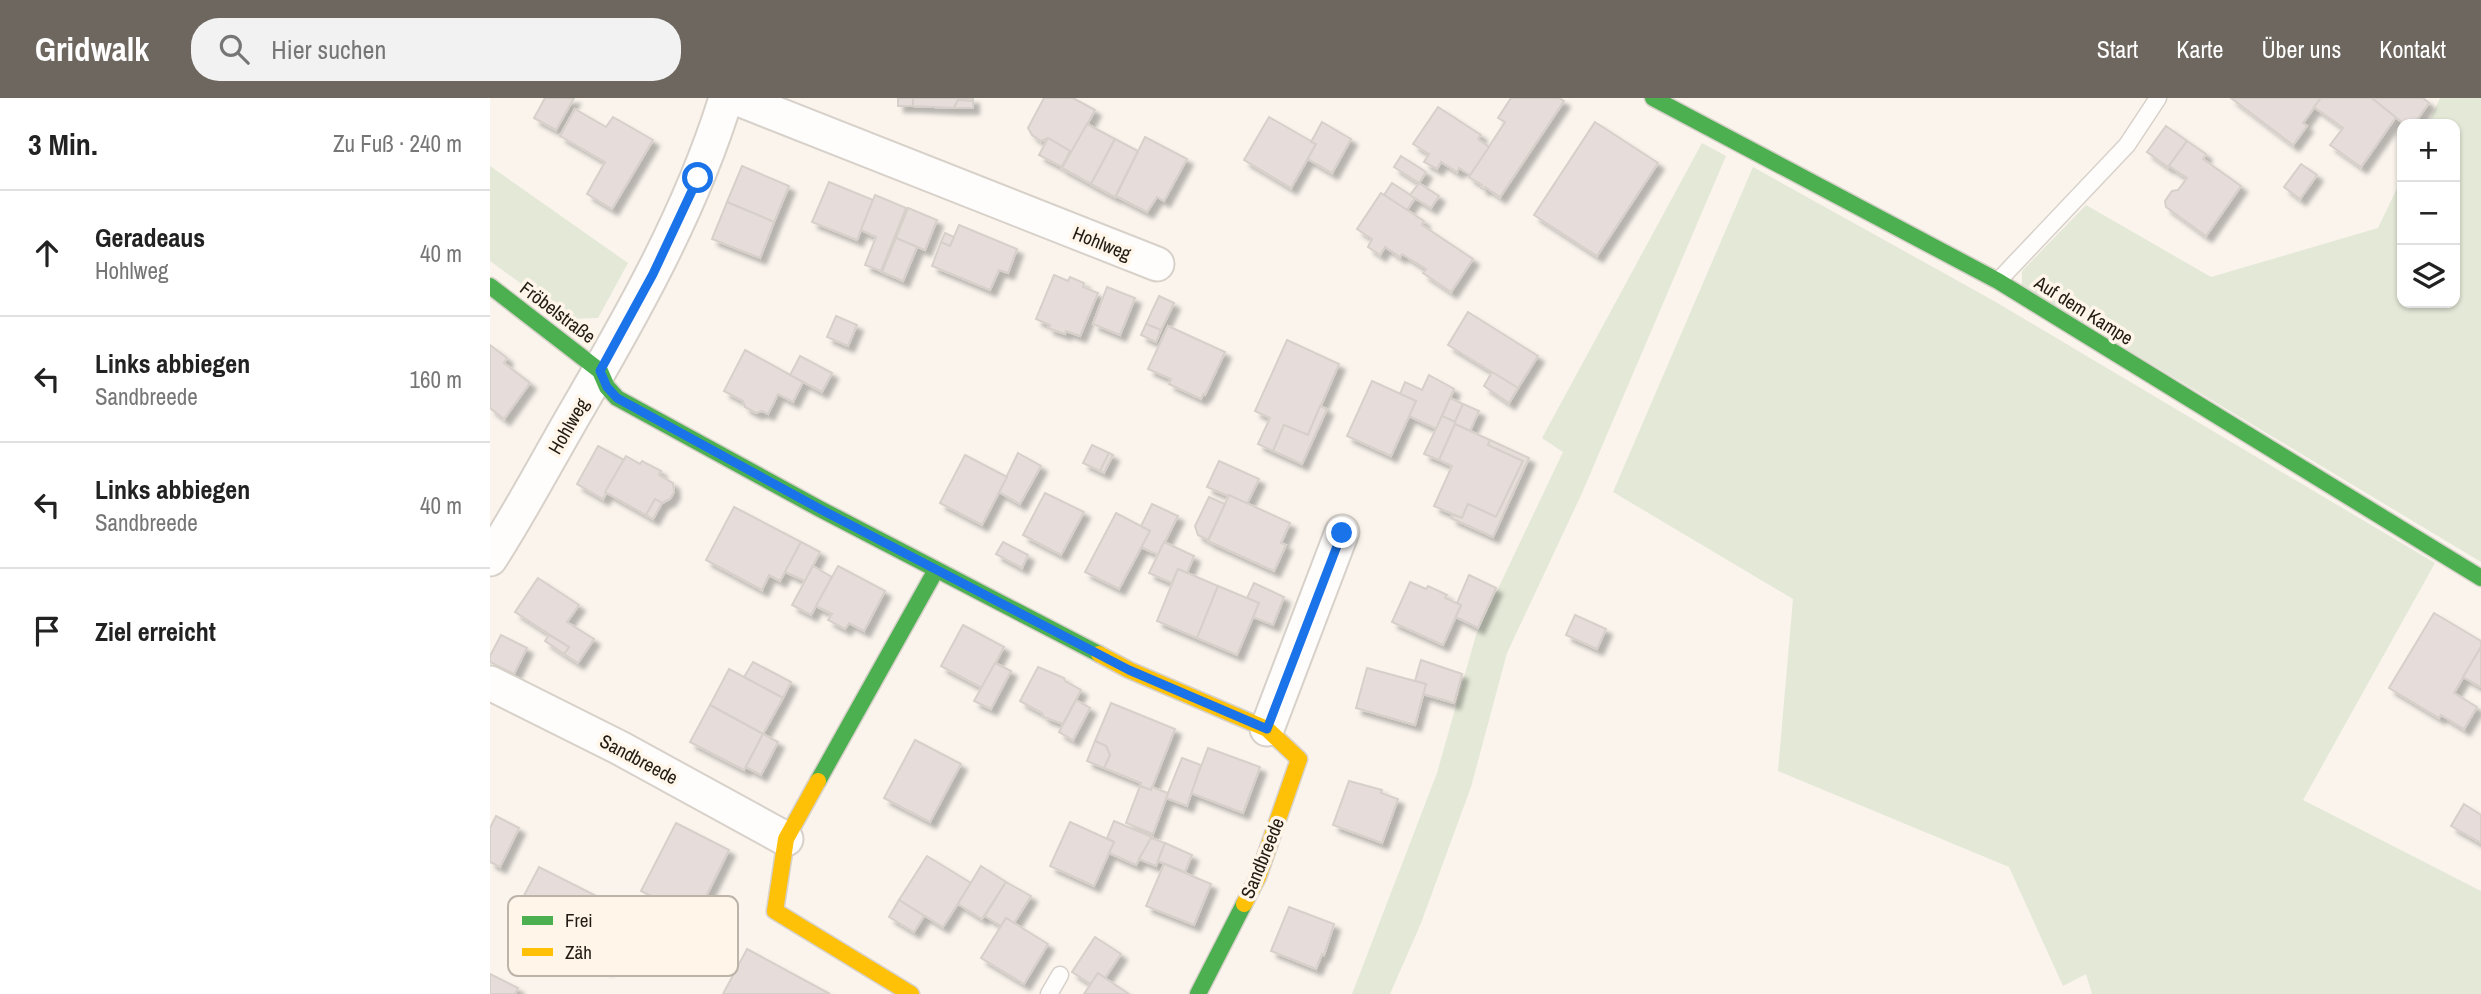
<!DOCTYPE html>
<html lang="de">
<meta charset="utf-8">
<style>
body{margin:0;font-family:"Archivo Narrow",sans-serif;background:#f2f2f2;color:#222}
.controls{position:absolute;right:21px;top:21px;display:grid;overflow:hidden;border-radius:14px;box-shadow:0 2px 5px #0004}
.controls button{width:63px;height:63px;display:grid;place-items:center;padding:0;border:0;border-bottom:2px solid #e0e0e0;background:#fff;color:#222;font:35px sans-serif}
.stop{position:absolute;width:21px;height:21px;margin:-16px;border:5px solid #1a73e8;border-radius:50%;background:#fff}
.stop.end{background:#1a73e8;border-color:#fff;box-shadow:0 2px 7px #0008}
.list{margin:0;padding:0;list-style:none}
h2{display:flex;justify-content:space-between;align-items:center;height:91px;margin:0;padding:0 28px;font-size:30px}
h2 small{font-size:23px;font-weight:400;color:#767676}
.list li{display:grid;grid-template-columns:46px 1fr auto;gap:21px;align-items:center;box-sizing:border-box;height:126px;padding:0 28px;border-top:2px solid #e0e0e0}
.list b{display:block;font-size:26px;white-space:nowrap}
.list p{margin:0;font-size:23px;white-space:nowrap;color:#767676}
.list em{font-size:23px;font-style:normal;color:#767676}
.icon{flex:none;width:38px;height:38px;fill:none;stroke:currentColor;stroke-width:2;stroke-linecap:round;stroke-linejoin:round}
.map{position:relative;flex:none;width:1991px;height:896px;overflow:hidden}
header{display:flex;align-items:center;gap:42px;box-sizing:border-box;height:98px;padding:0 35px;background:#6d675f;color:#fff}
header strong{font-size:33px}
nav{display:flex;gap:38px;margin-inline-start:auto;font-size:24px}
.search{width:490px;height:63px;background:#f2f2f2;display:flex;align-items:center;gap:18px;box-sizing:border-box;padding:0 24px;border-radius:28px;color:#767676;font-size:26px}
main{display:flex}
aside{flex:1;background:#fff}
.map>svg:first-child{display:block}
</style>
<header>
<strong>Gridwalk</strong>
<div class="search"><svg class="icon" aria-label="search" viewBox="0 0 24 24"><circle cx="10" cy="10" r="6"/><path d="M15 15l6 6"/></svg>Hier suchen</div>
<nav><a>Start</a><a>Karte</a><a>Über uns</a><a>Kontakt</a></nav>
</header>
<main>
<aside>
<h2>3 Min.<small>Zu Fuß · 240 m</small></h2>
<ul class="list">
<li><svg class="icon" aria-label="ahead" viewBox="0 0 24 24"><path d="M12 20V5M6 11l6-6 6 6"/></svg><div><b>Geradeaus</b><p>Hohlweg</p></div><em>40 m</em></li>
<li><svg class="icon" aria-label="left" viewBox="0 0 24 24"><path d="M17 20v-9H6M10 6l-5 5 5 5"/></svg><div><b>Links abbiegen</b><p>Sandbreede</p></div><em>160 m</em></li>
<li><svg class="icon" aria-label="left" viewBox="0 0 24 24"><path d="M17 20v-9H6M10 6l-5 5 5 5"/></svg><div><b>Links abbiegen</b><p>Sandbreede</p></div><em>40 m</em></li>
<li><svg class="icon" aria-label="arrive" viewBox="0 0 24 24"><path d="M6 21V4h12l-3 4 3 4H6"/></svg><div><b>Ziel erreicht</b></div></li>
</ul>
</aside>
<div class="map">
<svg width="1991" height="896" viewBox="0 0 1991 896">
<defs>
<filter id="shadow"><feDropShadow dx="6" dy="6" stdDeviation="2" flood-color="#0004"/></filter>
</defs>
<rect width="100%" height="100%" fill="#faf4ed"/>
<!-- green -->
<g fill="#e3e8d7">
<polygon points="1950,0 1991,0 1991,464 1532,188 1532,173 1596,107 1721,179 1888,130 1912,80 1912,205 1965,205 1965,26 1938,26"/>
<polygon points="1212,45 1236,58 1092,395 1017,555 981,689 931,825 900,896 862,896 947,675 986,537 1073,354 1052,340"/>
<polygon points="0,68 138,165 108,220 80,221 0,163"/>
<polygon points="1263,69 1504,203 1945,465 1813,702 1991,793 1991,896 1602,896 1596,876 1573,888 1519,769 1288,673 1303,501 1123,394"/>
</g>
<!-- building -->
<g fill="#e6ddda" stroke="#d7cfca" stroke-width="2" filter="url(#shadow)">
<polygon points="55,0 84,0 66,32 44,20"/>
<rect x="408" y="0" width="15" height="8"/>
<polygon points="423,0 483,0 483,3 468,2 464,10 423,8"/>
<polygon points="554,0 583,0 605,12 582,54 558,40 551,43 542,37 538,30"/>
<polygon points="1021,0 1069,0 1074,3 1010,99 995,89 994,91 991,90 992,87 979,79 1015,24 1008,20"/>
<polygon points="1741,0 1831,0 1813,25 1817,28 1803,47"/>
<polygon points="1831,0 1882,0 1906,19 1871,69 1840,47 1853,30 1824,9"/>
<polygon points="1882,0 1933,0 1939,5 1924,26 1914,26"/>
<polygon points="468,2 483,3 483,10 464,10"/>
<polygon points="948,9 991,37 988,41 999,49 980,77 969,70 967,74 951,64 947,71 934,64 939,56 923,46"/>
<polygon points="85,11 116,29 123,19 163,42 122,111 97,96 115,64 70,38"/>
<polygon points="779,19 826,46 801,90 754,62"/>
<polygon points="832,24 861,41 842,75 818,61 826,46 821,44"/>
<polygon points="1105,24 1168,65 1107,158 1044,117"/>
<polygon points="597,26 625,41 601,86 572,70"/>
<polygon points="1676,28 1697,43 1678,69 1657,54"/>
<polygon points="655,39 697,61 674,103 667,99 657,114 626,98"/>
<polygon points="558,40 580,53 572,69 549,57"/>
<polygon points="625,41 648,53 625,99 601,86"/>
<polygon points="1697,43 1716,56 1713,61 1751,88 1716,138 1676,109 1675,103 1682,93 1688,92 1697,80 1679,68"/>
<polygon points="911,58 936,74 929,85 904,69"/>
<polygon points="1811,66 1827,77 1810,101 1794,89"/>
<polygon points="252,68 299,88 284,124 237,104"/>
<polygon points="339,84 383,102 367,142 322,124"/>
<polygon points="902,85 925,100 917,112 894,97"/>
<polygon points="929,85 949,98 941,110 920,97"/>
<polygon points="891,95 934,123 932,127 983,161 961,194 933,175 936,171 912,156 910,159 895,149 890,157 878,149 882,141 867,131"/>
<polygon points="385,97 416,110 391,173 375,167 386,139 371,132"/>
<polygon points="237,104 284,124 270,160 222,141"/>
<polygon points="418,110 447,122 435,152 406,140"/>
<polygon points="469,127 527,151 518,175 509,172 500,192 442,168 451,144 460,148"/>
<polygon points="455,135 464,139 460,148 451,144"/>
<polygon points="406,140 427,149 413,183 392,174"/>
<polygon points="564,177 578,183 580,179 594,185 593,189 608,195 590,238 576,233 575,236 558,230 560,227 546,221"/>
<polygon points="617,189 645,200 630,237 603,226"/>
<polygon points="669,198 684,205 671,232 656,226"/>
<polygon points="978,214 1048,258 1028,290 958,247"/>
<polygon points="346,218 367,227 358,248 337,239"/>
<polygon points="656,226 671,232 666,244 651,237"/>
<polygon points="678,228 735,254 715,297 713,296 711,301 679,286 681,281 658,271"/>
<polygon points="797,242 849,266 818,337 794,327 783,353 768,346 780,320 765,313"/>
<polygon points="0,247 17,260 14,265 40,285 14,321 0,310"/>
<polygon points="255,252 313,284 303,304 288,296 278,316 272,313 266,315 255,309 253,303 234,293"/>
<polygon points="310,258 342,275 332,294 300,277"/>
<polygon points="1002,274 1028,290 1019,305 994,288"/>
<polygon points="939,277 964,291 946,331 919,318 926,303 910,296 915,284 932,292"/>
<polygon points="882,283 926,303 901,358 857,338"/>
<polygon points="960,300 973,306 965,324 952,318"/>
<polygon points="973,306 989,313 980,333 965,326 949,362 934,356 952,318 965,324"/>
<polygon points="830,308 837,311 812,366 783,353 794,327 818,337"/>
<polygon points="965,326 1000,342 998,347 1033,363 1006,419 978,406 972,420 944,408 962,368 949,362"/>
<polygon points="1000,342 1039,360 1003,439 961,420 963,417 972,420 978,406 1006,419 1033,363 998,347"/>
<polygon points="602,347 619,355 610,373 593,365"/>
<polygon points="108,348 134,362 113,401 87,386"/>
<polygon points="528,355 551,368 530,406 509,394"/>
<polygon points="619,355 623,357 614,375 610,373"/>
<polygon points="475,357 517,379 492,427 450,405"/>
<polygon points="136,358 150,366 152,363 171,373 169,377 183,385 184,394 180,401 172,405 165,401 156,417 115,394"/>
<polygon points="729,363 769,381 757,406 717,389"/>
<polygon points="555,395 594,414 571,457 533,437"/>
<polygon points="739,397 800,425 791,445 796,447 784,473 718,443"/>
<polygon points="719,399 735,406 718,442 708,437 705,428"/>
<polygon points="165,401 172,405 163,421 156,417"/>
<polygon points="662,406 688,418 668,457 651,449 660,433 651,428"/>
<polygon points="244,409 311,444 290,483 279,477 272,492 216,462"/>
<polygon points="626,415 660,433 629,491 595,474"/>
<polygon points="311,444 330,454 315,483 295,474"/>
<polygon points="513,444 538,457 532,470 506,456"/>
<polygon points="674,444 704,458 697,475 688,471 682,485 659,475"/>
<polygon points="323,468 342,479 321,517 302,507"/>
<polygon points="348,468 395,493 374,533 359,525 355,531 338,522 342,516 326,508"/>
<polygon points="688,471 728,488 707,540 667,523"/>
<polygon points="979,477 1006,490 988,530 966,519 971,507 967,505"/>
<polygon points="48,480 89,507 77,524 104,541 88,565 74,556 79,549 25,514"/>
<polygon points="920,484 936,491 938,488 957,497 955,500 971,507 953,547 902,524"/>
<polygon points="764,485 794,499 783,527 763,519 769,505 757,500"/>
<polygon points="728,488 769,505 747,557 707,540"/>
<polygon points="1944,515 1991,543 1991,549 1964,595 1987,609 1974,631 1951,617 1949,620 1899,590"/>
<polygon points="1085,517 1116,531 1107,551 1076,537"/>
<polygon points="473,527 514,549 492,590 451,568"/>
<polygon points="11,537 37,550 24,576 0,564 0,558"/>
<polygon points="59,537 79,549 74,556 55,543"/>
<polygon points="1991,549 1991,589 1973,579"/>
<polygon points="931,562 972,576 964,605 933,596 936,586 925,583"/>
<polygon points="263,564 301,584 293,600 254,579"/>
<polygon points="505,565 521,573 501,611 484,603"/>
<polygon points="548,569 574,580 575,583 591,592 573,626 554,619 552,615 530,603"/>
<polygon points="877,570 936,586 925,627 866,610"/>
<polygon points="239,571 293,600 273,636 220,607"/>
<polygon points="586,602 600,610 583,642 569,634"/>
<polygon points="621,605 685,631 661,692 650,688 651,685 614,670 620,657 616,648 605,643"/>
<polygon points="220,607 273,636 254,672 200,644"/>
<polygon points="273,636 288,644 271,677 256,669"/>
<polygon points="425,642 471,666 440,724 394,700"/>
<polygon points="605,643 616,648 620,657 614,670 597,663"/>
<polygon points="718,650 770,669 753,715 701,695"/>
<polygon points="692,660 711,667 697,708 676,700"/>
<polygon points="859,683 892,692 891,695 908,701 892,745 843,727"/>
<polygon points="650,688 661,692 662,689 678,695 663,736 636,725"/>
<polygon points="1974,706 1991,717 1991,745 1961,728"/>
<polygon points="6,718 29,730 10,769 0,764 0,730"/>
<polygon points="624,723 662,739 646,767 619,755 624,744 617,740"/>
<polygon points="580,724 624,744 604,788 560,768"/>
<polygon points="186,725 239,752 202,827 180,816 156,863 128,849 117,871 21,822 49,769 140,815 129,837 140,842 153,817 164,823 173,804 151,793"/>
<polygon points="661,740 675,745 666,768 649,761"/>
<polygon points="675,745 702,757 695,774 668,763"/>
<polygon points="437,758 481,785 453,829 409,802"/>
<polygon points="674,766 721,786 704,827 656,808"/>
<polygon points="491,768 516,784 492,821 468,806"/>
<polygon points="516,784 541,798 524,825 516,820 511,828 495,818"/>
<polygon points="409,802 434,818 424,834 399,819"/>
<polygon points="799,809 844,826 834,857 832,856 826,871 781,853"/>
<polygon points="516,820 558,846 534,886 491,860"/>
<polygon points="605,839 631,856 615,880 608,875 601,886 582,874"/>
<polygon points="257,851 340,896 233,896"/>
<polygon points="608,875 615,880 639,896 594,896"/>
<polygon points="0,876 28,890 25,896 0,896"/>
</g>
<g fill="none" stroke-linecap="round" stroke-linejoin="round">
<!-- lane casing -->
<g stroke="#d7d1ca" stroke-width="19">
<g id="lane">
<polyline points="1509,182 1637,47 1668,0"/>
<polyline points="559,896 570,877"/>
</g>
</g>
<!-- street casing -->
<g stroke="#d7d1ca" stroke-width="37">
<g id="street">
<polyline points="246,0 667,166"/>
<path d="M0,461C29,416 54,369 81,322C141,219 201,114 236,0"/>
<polyline points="0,585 130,650 296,741"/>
<polyline points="777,631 852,434"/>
</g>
</g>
<!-- fast casing -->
<g stroke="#d7d1ca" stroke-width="19">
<g id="fast">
<polyline points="1163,0 1508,183 1991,480"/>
<polyline points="0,188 110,273 117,289 127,300 330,411 609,556"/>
<polyline points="328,683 446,472"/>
<polyline points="708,896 754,806"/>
</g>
</g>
<!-- slow casing -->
<g stroke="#d7d1ca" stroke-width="19">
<g id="slow">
<polyline points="609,556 639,572 777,631 809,661 768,779 754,806"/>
<polyline points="328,683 296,741 285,813 421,896"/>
</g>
</g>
<!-- lane -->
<use href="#lane" stroke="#fefdfc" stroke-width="16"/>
<!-- street -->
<use href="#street" stroke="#fefdfc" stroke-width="33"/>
<!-- fast -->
<use href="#fast" stroke="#4caf50" stroke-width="16"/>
<!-- slow -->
<use href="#slow" stroke="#ffc107" stroke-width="16"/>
</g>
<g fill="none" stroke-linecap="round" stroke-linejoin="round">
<!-- route -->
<polyline stroke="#1a73e8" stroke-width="9" points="208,80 163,176 110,273 117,289 127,300 330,411 639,572 777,631 852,435"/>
</g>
<g text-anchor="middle" stroke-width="7" stroke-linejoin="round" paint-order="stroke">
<!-- street labels -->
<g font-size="19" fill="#211b13" stroke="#fff5e8">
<text transform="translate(612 145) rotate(22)" y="7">Hohlweg</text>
<text transform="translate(1594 212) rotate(32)" y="7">Auf dem Kampe</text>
<text transform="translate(68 214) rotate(37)" y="7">Fröbelstraße</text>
<text transform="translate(78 328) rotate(-60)" y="7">Hohlweg</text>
<text transform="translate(149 661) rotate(28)" y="7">Sandbreede</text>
<text transform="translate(772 760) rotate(-68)" y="7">Sandbreede</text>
</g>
</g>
<!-- legend -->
<rect x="18" y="798" width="230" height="80" rx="10" fill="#fff5e8" stroke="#bcb4a8" stroke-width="2"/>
<rect x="32" y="818" width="31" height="9" fill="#4caf50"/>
<rect x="32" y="850" width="31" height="8" fill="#ffc107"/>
<g font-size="19" fill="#211b13">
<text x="75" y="829">Frei</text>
<text x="75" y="861">Zäh</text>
</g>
</svg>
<div class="controls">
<button>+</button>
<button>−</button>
<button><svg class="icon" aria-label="layers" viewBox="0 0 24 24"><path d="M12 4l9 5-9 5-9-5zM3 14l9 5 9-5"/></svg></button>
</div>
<div class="stop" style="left:208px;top:80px"></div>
<div class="stop end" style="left:852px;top:435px"></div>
</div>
</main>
